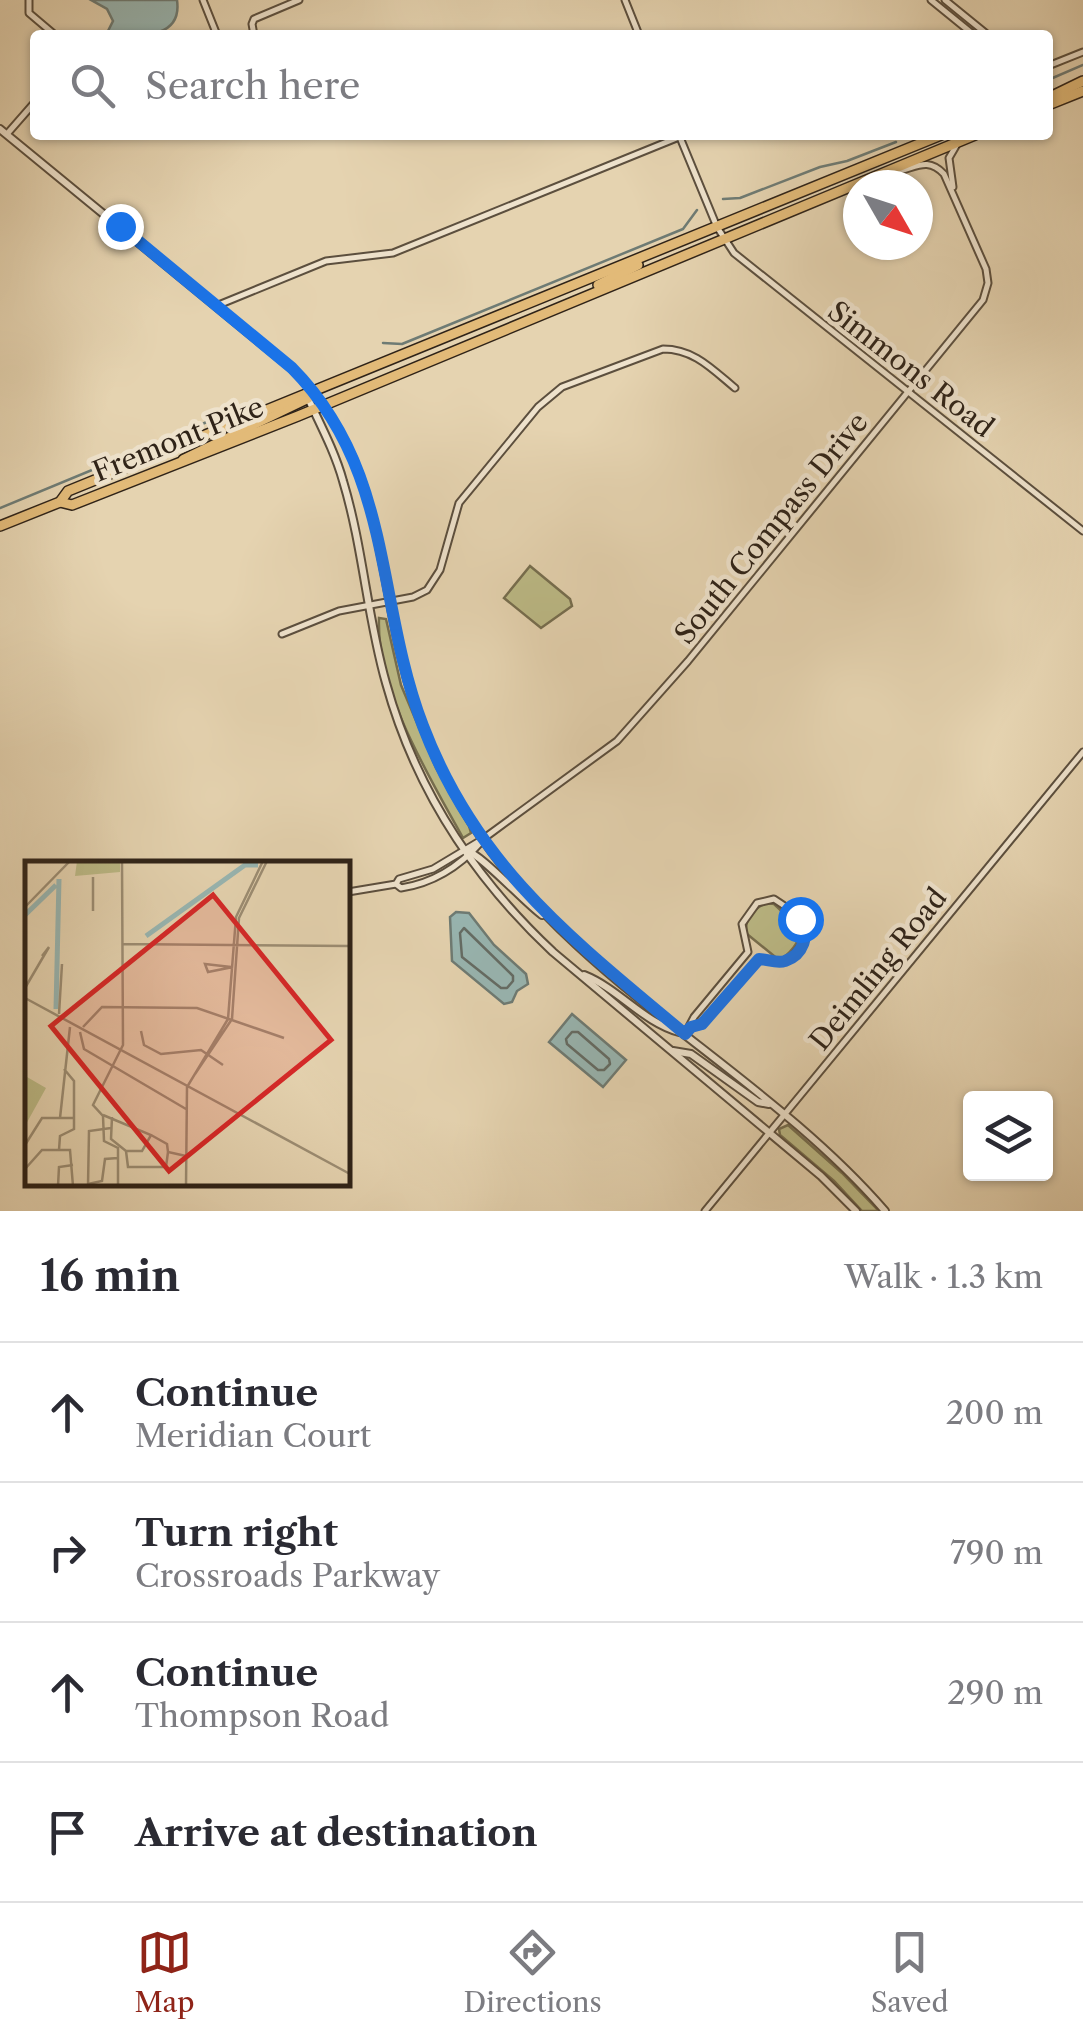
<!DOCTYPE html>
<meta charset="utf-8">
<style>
body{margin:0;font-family:"Libre Caslon Text",serif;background:#f2f2f3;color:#2b2b33}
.controls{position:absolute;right:30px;bottom:30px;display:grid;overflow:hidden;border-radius:10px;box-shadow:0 2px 8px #0004}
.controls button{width:90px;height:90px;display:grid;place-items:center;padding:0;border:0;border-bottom:2px solid #e1e1e2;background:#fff;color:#2b2b33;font:50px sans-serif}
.compass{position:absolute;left:843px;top:170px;width:90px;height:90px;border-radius:50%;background:#fff;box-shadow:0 2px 8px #0004;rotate:129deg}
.stop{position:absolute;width:30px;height:30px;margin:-22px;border:8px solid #1a73e8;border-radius:50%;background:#fff}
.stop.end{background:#1a73e8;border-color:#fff;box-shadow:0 2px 10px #0008}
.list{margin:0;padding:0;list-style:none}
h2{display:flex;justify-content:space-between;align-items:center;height:130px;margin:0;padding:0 40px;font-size:42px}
h2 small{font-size:32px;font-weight:400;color:#7c7c81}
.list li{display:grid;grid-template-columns:65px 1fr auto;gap:30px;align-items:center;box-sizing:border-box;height:140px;padding:0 40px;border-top:2px solid #e1e1e2}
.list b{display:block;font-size:38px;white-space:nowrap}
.list p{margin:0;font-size:32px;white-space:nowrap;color:#7c7c81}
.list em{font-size:32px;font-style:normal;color:#7c7c81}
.icon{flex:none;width:55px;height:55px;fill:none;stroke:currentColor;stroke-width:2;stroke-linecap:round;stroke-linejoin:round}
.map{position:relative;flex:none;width:1083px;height:1211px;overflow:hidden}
.search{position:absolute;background:#fff;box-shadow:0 2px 8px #0004;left:30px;right:30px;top:30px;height:110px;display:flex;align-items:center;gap:25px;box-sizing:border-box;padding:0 35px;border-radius:10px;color:#7c7c81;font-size:38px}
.sheet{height:690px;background:#fff}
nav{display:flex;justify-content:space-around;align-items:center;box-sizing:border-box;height:140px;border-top:2px solid #e1e1e2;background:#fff;font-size:28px;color:#7c7c81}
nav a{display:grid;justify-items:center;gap:5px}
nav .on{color:#8f2418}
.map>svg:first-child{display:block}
</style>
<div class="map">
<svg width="1083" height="1211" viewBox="0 0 1083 1211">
<rect width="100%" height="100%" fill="#e5d3b0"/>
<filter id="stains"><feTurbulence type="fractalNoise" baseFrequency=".002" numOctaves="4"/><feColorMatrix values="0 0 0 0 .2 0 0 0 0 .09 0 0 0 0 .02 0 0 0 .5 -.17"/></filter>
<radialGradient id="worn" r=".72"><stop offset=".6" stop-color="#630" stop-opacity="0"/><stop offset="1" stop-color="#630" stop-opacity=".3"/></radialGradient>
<!-- green -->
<g fill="#bcba86" stroke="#766e4f" stroke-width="2.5">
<polygon points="530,566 570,599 572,606 541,628 504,598"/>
<path d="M379,618L386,619L401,685L436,768L469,826L471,833L463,838C429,776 376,691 379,618Z"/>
<path d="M767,903L774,904L802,930C798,943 792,953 779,960L747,934C743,921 754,907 767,903Z"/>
<polygon points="788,1125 842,1173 879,1211 862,1211 834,1181 780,1135 779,1129"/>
</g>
<!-- water -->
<g fill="#98b6b2" stroke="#6e7b74" stroke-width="2.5">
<path d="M91,0H177C183,42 134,35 106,35L113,21L107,9Z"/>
<polygon points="456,912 469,913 494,945 526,974 528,984 517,991 512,1002 504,1004 452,961 450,917"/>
<polygon points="572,1014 626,1060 603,1087 549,1042"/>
</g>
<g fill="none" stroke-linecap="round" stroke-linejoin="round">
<!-- shore -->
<g stroke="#646c65" stroke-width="2.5">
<polygon points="464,928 513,976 513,981 507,988 501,988 462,957 460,933"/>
<polygon points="572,1032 578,1032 609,1059 610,1064 604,1070 598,1070 567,1044 566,1039"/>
</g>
<!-- stream -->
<g stroke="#6e7b74" stroke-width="2.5">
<polyline points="1048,80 1083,65"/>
<polyline points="909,137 913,135"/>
<polyline points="723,199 740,198 820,167 847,161 896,142"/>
<polyline points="383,343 402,344 683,229 697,210"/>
<polyline points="130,454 255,402"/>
<polyline points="0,508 121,458"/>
</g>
<!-- minor casing -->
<g stroke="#5c4f3e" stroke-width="9">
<g id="minor">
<polyline points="29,0 29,13 55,35"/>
<polyline points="203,0 217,35"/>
<polyline points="625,0 639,35"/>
<polyline points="931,0 974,35"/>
<polyline points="945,0 988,35"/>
<polyline points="254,35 252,24 254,19 299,0"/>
<polyline points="1048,66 1083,52"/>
<polyline points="7,134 35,102"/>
<polyline points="679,135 717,227 734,253 1083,531"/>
<polyline points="953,187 949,158 956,146"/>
<polyline points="216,306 326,261 393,253 684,135"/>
<path d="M282,634L339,611L413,597L427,590L440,570L459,503L538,407L562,387L663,349C694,349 712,369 735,388"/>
<path d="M396,884L401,888C434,883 459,867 481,842"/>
<path d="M348,892L396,884L399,879L433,869L483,839L617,741L688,661L983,300L988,283L986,269L944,174C926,155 914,170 892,172"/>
<path d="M685,1034L694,1017L748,952L742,924L757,903L774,899C795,913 818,925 797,951C793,955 791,960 784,961C777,964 767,959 759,959L702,1025L691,1027"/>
<polyline points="705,1211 1083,752"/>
</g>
</g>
<!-- tertiary casing -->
<g stroke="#5c4f3e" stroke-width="10">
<g id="tertiary">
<path d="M0,129L291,368C375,450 376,546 400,652C414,713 439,772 473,825C577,985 762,1069 885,1211"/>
<path d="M307,396C320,424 335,452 343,481C363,547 367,617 386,683C415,788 474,878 553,952L821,1176L856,1211"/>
<path d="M465,850C480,853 524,902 542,915"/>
<path d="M584,975C619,989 643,1022 679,1032"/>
<polyline points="673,1051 691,1054 758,1102 769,1104"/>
</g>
</g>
<!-- primary casing -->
<g stroke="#2f2318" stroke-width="11">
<polyline id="primary" points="183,459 308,399 312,393"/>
</g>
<!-- trunk casing -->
<g stroke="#2f2318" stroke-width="12">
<g id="trunk">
<polyline points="1048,98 1083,81"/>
<polyline points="1048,105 1083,91"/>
<polyline points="598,285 638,265"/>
<polyline points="60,502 72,505 298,416 975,135"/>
<polyline points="0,526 60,502 68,491 941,135"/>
</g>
</g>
<!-- minor -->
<use href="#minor" stroke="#eee2cc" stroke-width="5"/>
<!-- tertiary -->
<use href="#tertiary" stroke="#eee2cc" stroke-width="6"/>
<!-- primary -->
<use href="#primary" stroke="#e2ba78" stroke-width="8"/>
<!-- trunk -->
<use href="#trunk" stroke="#e2ba78" stroke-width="9"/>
</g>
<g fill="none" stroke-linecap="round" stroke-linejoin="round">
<!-- route -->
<path stroke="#1a73e8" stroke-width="12" d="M120,226L292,368C394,471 375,601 423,726C477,868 573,940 685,1034L691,1027L702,1024L759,959C767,959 777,964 785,961C803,955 811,934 800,919"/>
</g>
<g text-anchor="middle" stroke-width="9" stroke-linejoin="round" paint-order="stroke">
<!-- street labels -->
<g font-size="28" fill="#2f2318" stroke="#eee2cc">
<text transform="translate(911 369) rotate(38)" y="10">Simmons Road</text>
<text transform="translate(178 439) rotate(-22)" y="10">Fremont Pike</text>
<text transform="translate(771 528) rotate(-51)" y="10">South Compass Drive</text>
<text transform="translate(878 969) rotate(-51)" y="10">Deimling Road</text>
</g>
</g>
<!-- overview -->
<g transform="translate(25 861)">
<rect width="325" height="325" fill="#e5d3b0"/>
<path d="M52,0H95V11L50,15ZM2,216L21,227L0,265V219Z" fill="#bcba86"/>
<path fill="none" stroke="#98b6b2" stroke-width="5" d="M0,54L31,24M121,75L220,4H233M31,148L34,18"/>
<path fill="none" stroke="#9c8d73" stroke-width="2.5" d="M0,46L45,0M68,50V16M98,83L325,85M206,106L180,103L183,111L208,106M0,127L24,86L17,95M0,137L325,313M34,153L37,103M58,166L77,146L172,147L259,177M116,170L119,184L136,193L176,189L198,204M55,171L59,188L161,248M170,213L207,158L214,57L242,0M78,254L126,274L117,290H101M87,256L86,278L101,290M35,257L45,166M126,274L142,283L143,291L161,295M0,284L17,257H49M34,289L35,275L49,268V220L39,208M101,290L103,306H141L143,291M0,308L17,289H45L48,325M63,323L77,320L80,298L93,297M33,325L34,306L48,304M63,325L64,270L86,267M93,325V287L79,280L78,255L68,244L98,184L97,0M109,325H148M161,325L162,226L203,158L211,56L238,0"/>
<path fill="#d62828" fill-opacity="0.15" stroke="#d62828" stroke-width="5" d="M188,34L306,179L144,310L26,165Z"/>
<rect width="325" height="325" fill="none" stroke="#2f2318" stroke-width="5"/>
</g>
<rect width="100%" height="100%" filter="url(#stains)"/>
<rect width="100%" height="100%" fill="url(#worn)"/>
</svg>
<div class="controls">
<button><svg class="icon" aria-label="layers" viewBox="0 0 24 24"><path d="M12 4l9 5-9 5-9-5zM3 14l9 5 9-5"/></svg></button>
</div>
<svg class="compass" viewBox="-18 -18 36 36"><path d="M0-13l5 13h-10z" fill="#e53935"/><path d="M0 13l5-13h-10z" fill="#7c7c81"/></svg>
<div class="stop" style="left:800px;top:919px"></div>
<div class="stop end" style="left:120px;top:226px"></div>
<div class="search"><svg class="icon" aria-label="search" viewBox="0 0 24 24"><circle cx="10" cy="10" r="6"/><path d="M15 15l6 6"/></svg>Search here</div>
</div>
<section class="sheet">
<h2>16 min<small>Walk · 1.3 km</small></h2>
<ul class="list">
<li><svg class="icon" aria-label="ahead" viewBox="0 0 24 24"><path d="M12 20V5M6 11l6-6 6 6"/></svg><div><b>Continue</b><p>Meridian Court</p></div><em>200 m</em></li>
<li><svg class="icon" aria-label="right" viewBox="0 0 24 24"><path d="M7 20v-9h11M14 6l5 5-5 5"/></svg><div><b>Turn right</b><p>Crossroads Parkway</p></div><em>790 m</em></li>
<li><svg class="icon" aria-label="ahead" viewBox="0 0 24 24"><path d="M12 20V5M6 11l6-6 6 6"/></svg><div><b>Continue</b><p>Thompson Road</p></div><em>290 m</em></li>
<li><svg class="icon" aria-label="arrive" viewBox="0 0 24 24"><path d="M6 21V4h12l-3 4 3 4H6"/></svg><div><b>Arrive at destination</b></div></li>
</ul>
</section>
<nav>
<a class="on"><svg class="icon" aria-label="map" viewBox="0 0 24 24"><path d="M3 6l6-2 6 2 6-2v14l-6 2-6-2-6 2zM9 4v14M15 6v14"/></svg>Map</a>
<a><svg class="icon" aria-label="directions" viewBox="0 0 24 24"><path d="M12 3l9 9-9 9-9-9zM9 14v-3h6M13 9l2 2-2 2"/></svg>Directions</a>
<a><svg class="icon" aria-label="saved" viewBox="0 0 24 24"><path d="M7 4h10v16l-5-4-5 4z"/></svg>Saved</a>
</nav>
